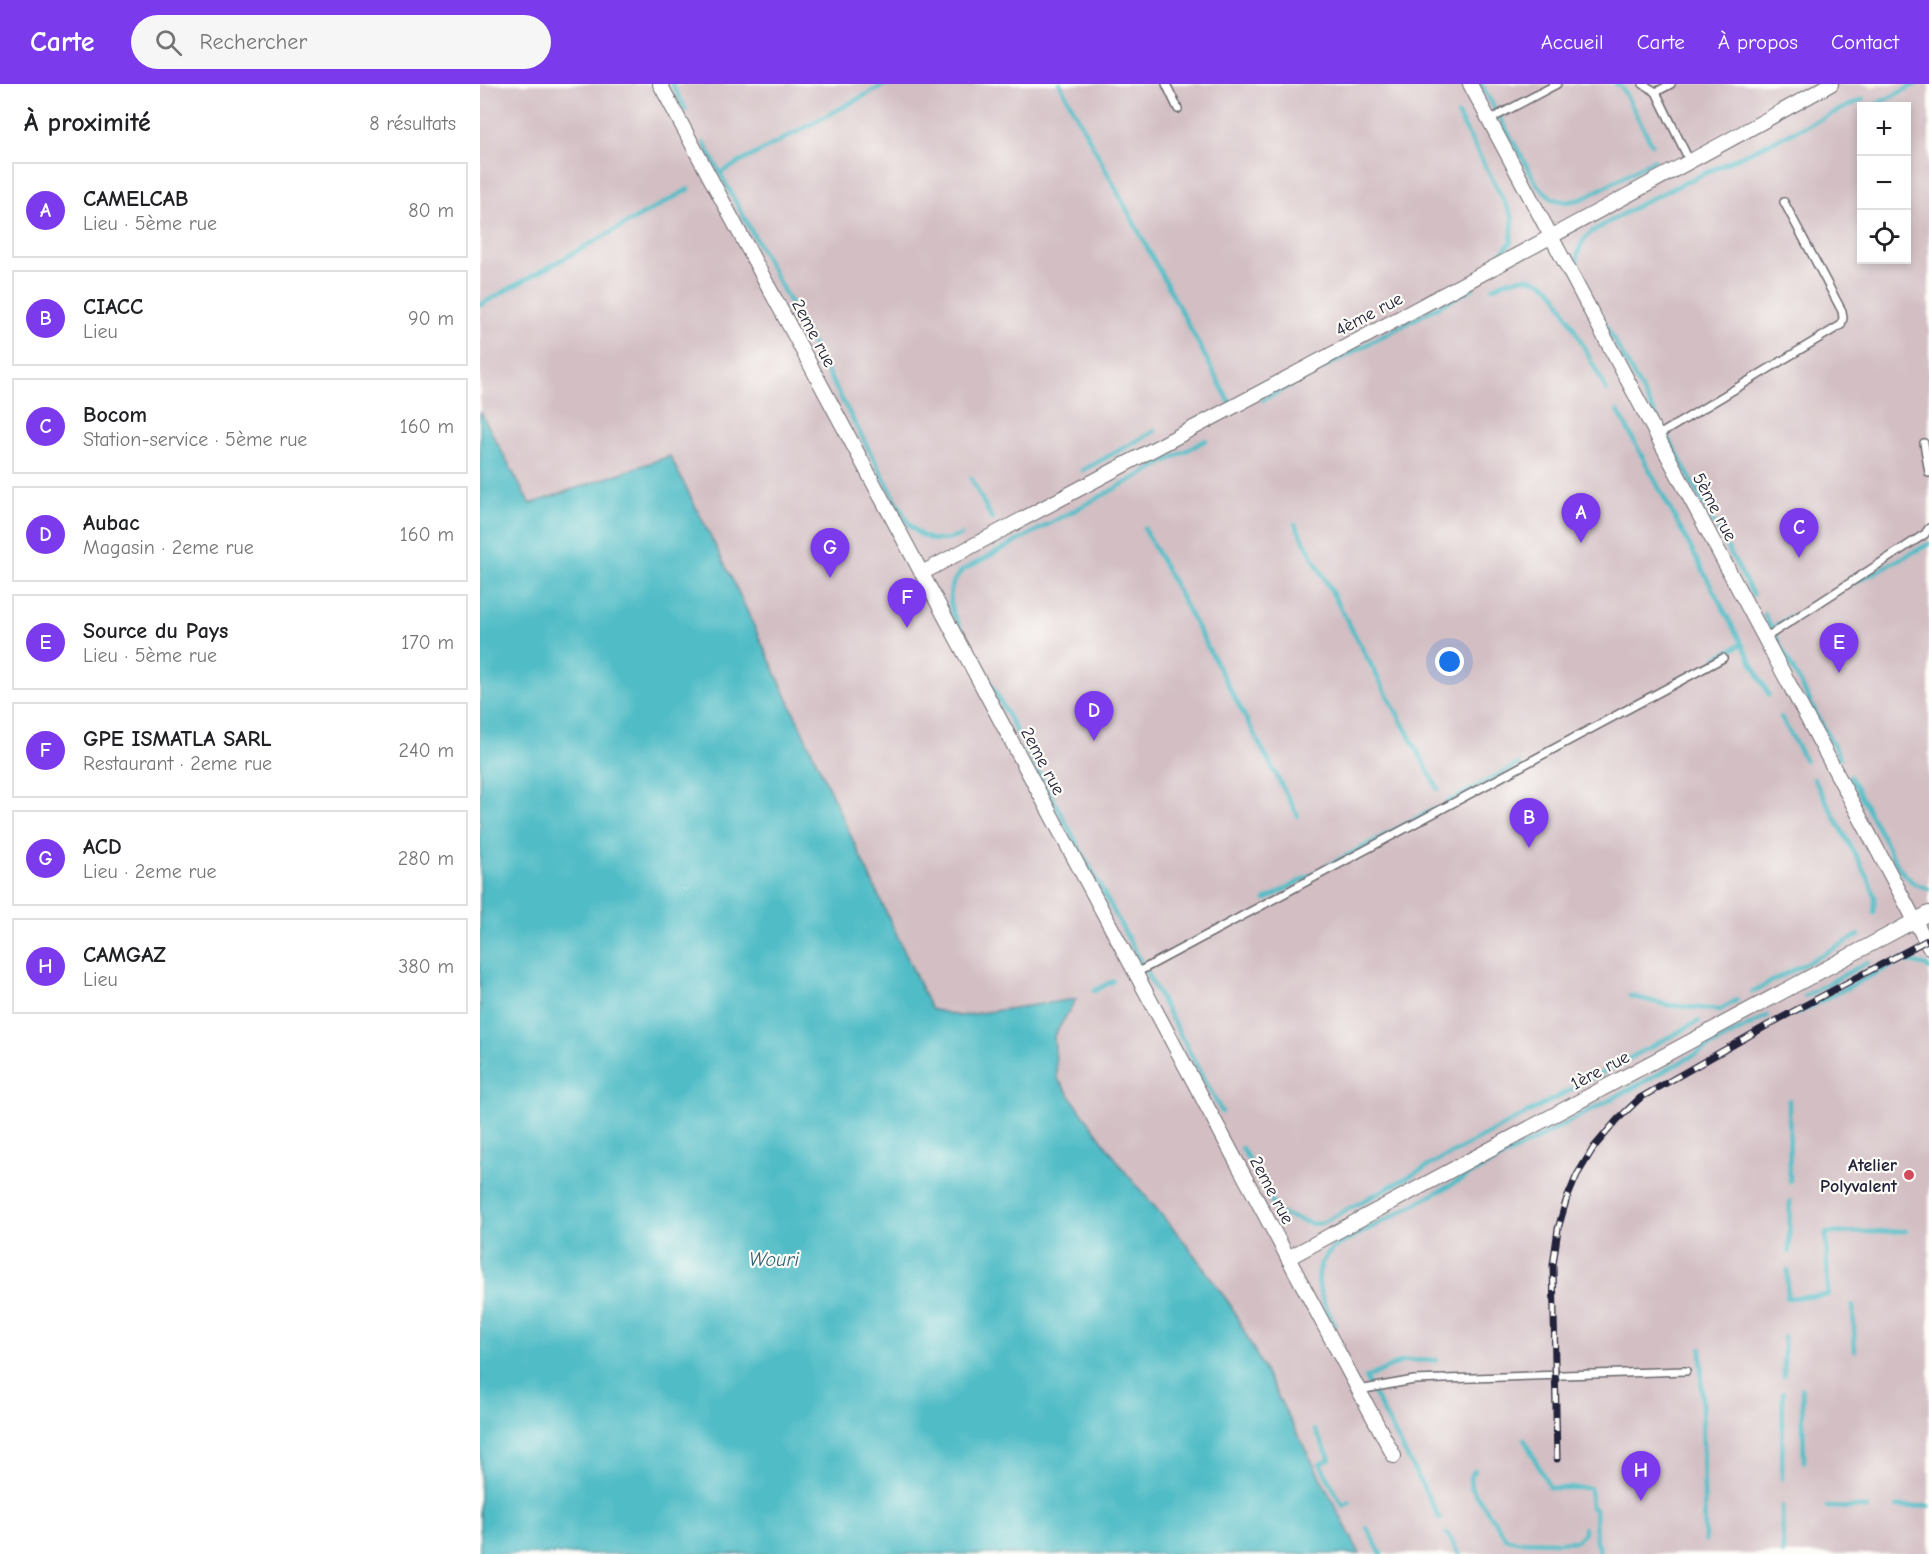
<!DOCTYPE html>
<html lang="fr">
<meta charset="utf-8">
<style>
body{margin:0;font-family:"Comic Neue",sans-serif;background:#f6f6f6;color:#202124}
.controls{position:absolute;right:18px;top:18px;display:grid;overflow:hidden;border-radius:0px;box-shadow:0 3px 9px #0003}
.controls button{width:54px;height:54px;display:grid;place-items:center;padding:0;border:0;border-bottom:2px solid #e0e0e0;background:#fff;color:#202124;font:30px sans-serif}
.you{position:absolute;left:970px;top:578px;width:21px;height:21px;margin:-15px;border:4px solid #fff;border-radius:50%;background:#1a73e8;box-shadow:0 0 0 9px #1a73e833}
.badge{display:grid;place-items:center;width:39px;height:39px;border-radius:50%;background:#7c3aed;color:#fff;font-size:20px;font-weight:700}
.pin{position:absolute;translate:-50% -50px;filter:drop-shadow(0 2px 3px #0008)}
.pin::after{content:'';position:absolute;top:32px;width:21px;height:18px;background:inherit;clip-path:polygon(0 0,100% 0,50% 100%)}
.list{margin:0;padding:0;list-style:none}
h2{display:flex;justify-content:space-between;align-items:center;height:78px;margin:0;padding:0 24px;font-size:26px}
h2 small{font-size:20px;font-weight:400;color:#757577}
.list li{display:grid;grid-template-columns:39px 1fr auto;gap:18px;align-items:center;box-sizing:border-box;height:96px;margin:0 12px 12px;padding:0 12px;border:2px solid #e0e0e0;border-radius:0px}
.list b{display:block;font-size:22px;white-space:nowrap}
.list p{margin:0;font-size:20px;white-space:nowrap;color:#757577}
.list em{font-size:20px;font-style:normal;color:#757577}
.icon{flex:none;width:33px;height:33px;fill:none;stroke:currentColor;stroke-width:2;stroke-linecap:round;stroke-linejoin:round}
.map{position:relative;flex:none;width:1449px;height:1470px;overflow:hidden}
header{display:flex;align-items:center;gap:36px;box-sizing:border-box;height:84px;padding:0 30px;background:#7c3aed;color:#fff}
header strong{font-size:28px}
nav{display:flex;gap:33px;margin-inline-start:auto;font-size:21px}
.search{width:420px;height:54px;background:#f6f6f6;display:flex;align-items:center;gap:15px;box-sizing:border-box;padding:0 21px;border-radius:33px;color:#757577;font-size:22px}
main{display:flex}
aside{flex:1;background:#fff}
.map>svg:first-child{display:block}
</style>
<header>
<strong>Carte</strong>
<div class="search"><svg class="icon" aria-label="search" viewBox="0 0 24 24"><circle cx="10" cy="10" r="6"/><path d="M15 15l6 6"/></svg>Rechercher</div>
<nav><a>Accueil</a><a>Carte</a><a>À propos</a><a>Contact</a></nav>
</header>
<main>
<aside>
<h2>À proximité<small>8 résultats</small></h2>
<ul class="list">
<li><span class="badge">A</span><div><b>CAMELCAB</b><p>Lieu · 5ème rue</p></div><em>80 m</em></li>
<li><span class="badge">B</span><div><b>CIACC</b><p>Lieu</p></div><em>90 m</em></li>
<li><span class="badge">C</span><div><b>Bocom</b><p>Station-service · 5ème rue</p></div><em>160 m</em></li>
<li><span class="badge">D</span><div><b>Aubac</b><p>Magasin · 2eme rue</p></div><em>160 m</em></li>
<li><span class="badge">E</span><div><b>Source du Pays</b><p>Lieu · 5ème rue</p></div><em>170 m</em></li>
<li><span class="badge">F</span><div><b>GPE ISMATLA SARL</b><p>Restaurant · 2eme rue</p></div><em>240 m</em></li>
<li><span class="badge">G</span><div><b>ACD</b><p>Lieu · 2eme rue</p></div><em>280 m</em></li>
<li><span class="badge">H</span><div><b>CAMGAZ</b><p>Lieu</p></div><em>380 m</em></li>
</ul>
</aside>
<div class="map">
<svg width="1449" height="1470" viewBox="0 0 1449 1470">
<rect width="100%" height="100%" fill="#fdfcf7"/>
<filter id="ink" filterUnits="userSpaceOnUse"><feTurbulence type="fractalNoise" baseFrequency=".0167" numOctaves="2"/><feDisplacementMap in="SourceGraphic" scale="12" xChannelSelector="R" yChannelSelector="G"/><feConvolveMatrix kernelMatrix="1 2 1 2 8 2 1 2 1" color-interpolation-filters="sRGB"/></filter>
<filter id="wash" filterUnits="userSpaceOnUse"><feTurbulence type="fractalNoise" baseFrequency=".008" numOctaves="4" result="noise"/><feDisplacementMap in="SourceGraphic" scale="24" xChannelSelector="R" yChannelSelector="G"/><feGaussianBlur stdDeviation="1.35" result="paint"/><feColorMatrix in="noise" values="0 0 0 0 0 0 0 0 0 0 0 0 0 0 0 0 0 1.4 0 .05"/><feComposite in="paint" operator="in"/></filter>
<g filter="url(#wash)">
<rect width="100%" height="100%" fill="#efe7cb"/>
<!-- industrial -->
<path fill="#d2bec3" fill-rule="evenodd" d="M0,0H1389L1391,4L1399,0H1449V1470H880L751,1222L707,1161L646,1089L577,994L574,952L596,915L479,932L452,925L255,501L190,372L50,420L0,327ZM1382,22H1426V176H1382Z"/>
<!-- water -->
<polygon fill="#4fbcc6" stroke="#386f80" stroke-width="1.5" points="0,327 50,420 190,372 255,501 451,925 479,932 596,915 574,952 577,994 646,1089 707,1161 751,1222 880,1470 0,1470"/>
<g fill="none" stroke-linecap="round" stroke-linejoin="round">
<!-- stream -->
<g stroke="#4fbcc6" stroke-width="4.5">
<polyline points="192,0 206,26"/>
<polyline points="580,0 750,319 752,318"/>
<polyline points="962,0 962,1"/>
<polyline points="1001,0 1058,102 1073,115 1087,118 1102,115 1174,76"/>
<polyline points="1136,0 1141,2 1172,60"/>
<polyline points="1393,22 1436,0"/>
<polyline points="978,31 1033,134 1031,158 1016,176"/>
<path d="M224,59L429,440C443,457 461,460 481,451"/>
<polyline points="240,89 406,0"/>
<path d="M1100,192C1094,175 1098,158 1113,147L1168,116L1383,15"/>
<path d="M1013,204C1035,191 1060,188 1077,212L1127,307"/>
<polyline points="0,221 209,105"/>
<polyline points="1116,224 1179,337"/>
<polyline points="783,316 993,204"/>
<polyline points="1138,327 1262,560"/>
<polyline points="1189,355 1273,511"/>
<path d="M726,356L483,486C469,498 468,514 473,530L742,1028"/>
<polyline points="603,386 675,347"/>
<polyline points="491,394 512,435"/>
<polyline points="815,440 958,705"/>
<polyline points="664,444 818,732"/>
<polyline points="1376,498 1449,460"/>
<polyline points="1284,530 1360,674"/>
<polyline points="1292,544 1313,532"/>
<polyline points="1236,574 1262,560 1289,611"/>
<polyline points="1301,633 1325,676"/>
<polyline points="1370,692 1419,784 1433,799 1449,805"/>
<polyline points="1334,695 1388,794"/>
<polyline points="966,719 1039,680"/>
<polyline points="1389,796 1395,813 1394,829"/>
<polyline points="785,816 954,725"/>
<polyline points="614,907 633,897"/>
<polyline points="1272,908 1379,851"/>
<polyline points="1150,912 1188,921 1239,926"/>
<polyline points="1325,912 1388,878"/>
<polyline points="1238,927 1257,916"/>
<polyline points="1317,929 1422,876 1447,882 1449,885"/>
<polyline points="1309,1016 1310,1097"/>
<polyline points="762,1064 798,1129 833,1140 842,1139 1219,937"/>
<polyline points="1309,1168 1310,1117"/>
<polyline points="1308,1186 1307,1214 1348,1211 1346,1149 1426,1147"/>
<polyline points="1373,1222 1375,1267"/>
<path d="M855,1241C841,1215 827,1188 853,1164L1287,932"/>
<polyline points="1221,1264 1225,1457"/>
<polyline points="1304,1292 1304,1253"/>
<polyline points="886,1294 923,1277 956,1276"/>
<polyline points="886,1295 960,1435"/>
<polyline points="1322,1304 1324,1378"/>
<polyline points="835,1346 850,1375 840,1380 863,1422 870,1418"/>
<polyline points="1044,1355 1070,1404 1110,1404 1111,1424 1115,1424 1116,1460 1119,1460 1119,1470"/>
<polyline points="995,1386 990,1394 991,1403 1026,1454 1036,1457 1077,1458"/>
<polyline points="1302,1395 1303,1308"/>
<polyline points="1302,1422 1303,1470"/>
<polyline points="1347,1423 1387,1424"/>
<polyline points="1417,1423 1449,1422"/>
<polyline points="887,1444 901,1470"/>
<polyline points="967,1449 979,1470"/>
<polyline points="1081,1458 1096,1457 1104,1449 1104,1444"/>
</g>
</g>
</g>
<g filter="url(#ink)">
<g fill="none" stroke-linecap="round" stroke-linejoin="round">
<!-- service casing -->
<g stroke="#6a676d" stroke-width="10">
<g id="service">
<polyline points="686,0 698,25"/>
<polyline points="1163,0 1176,8 1210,78"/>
<polyline points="1176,8 1191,0"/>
<polyline points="1009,36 1077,0"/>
<polyline points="1177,352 1361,241 1363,234 1362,227 1304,118"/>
<polyline points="1444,359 1449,389"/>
<polyline points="1285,554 1445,450 1449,444"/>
<polyline points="656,889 1243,574"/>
<polyline points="879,1306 934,1296 1206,1287"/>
</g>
</g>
<!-- minor casing -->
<g stroke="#6a676d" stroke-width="16">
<g id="minor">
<polyline points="180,0 914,1372"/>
<polyline points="990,0 1449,863"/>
<path d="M442,489C745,326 1050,167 1351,0"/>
<polyline points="808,1174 1449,829"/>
</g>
</g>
<!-- service -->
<use href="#service" stroke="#fff" stroke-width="7"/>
<!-- minor -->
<use href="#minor" stroke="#fff" stroke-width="14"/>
<!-- rail casing -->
<g stroke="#22223b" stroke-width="7">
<polyline id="rail" points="1077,1375 1073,1181 1078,1145 1086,1117 1097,1091 1114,1063 1137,1036 1160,1014 1288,941 1449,855"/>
</g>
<!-- rail -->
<use href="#rail" stroke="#fdfcf7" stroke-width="4.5" stroke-dasharray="14" stroke-linecap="butt"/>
</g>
</g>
<!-- markers -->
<circle fill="#d1495b" stroke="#fdfcf7" stroke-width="2" cx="1429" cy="1091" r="6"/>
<g text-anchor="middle" stroke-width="4.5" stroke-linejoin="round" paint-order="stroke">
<!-- street labels -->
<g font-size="18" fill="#22223b" stroke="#fdfcf7">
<text transform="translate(889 230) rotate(-28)" y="6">4ème rue</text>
<text transform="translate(334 249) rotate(62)" y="6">2eme rue</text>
<text transform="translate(1235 423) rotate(62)" y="6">5ème rue</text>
<text transform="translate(563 677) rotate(62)" y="6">2eme rue</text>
<text transform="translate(1120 986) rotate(-28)" y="6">1ère rue</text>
<text transform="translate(792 1106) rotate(62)" y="6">2eme rue</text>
</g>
<!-- poi labels -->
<g font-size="18" font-weight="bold" fill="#22223b" stroke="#fdfcf7" text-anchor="end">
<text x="1417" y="1087">Atelier<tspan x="1417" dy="21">Polyvalent</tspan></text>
</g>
<!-- water labels -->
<g font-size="20" font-style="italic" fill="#346073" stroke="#fdfcf7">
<text x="294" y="1182">Wouri</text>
</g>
</g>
</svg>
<div class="controls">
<button>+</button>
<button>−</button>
<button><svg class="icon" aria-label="locate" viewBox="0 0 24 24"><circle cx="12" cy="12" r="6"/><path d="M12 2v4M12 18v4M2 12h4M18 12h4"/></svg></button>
</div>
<div class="you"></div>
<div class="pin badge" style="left:1101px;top:459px">A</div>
<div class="pin badge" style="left:1049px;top:764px">B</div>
<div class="pin badge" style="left:1319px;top:474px">C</div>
<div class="pin badge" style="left:614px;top:657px">D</div>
<div class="pin badge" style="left:1359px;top:589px">E</div>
<div class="pin badge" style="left:427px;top:544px">F</div>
<div class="pin badge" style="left:350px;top:494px">G</div>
<div class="pin badge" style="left:1161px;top:1417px">H</div>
</div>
</main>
